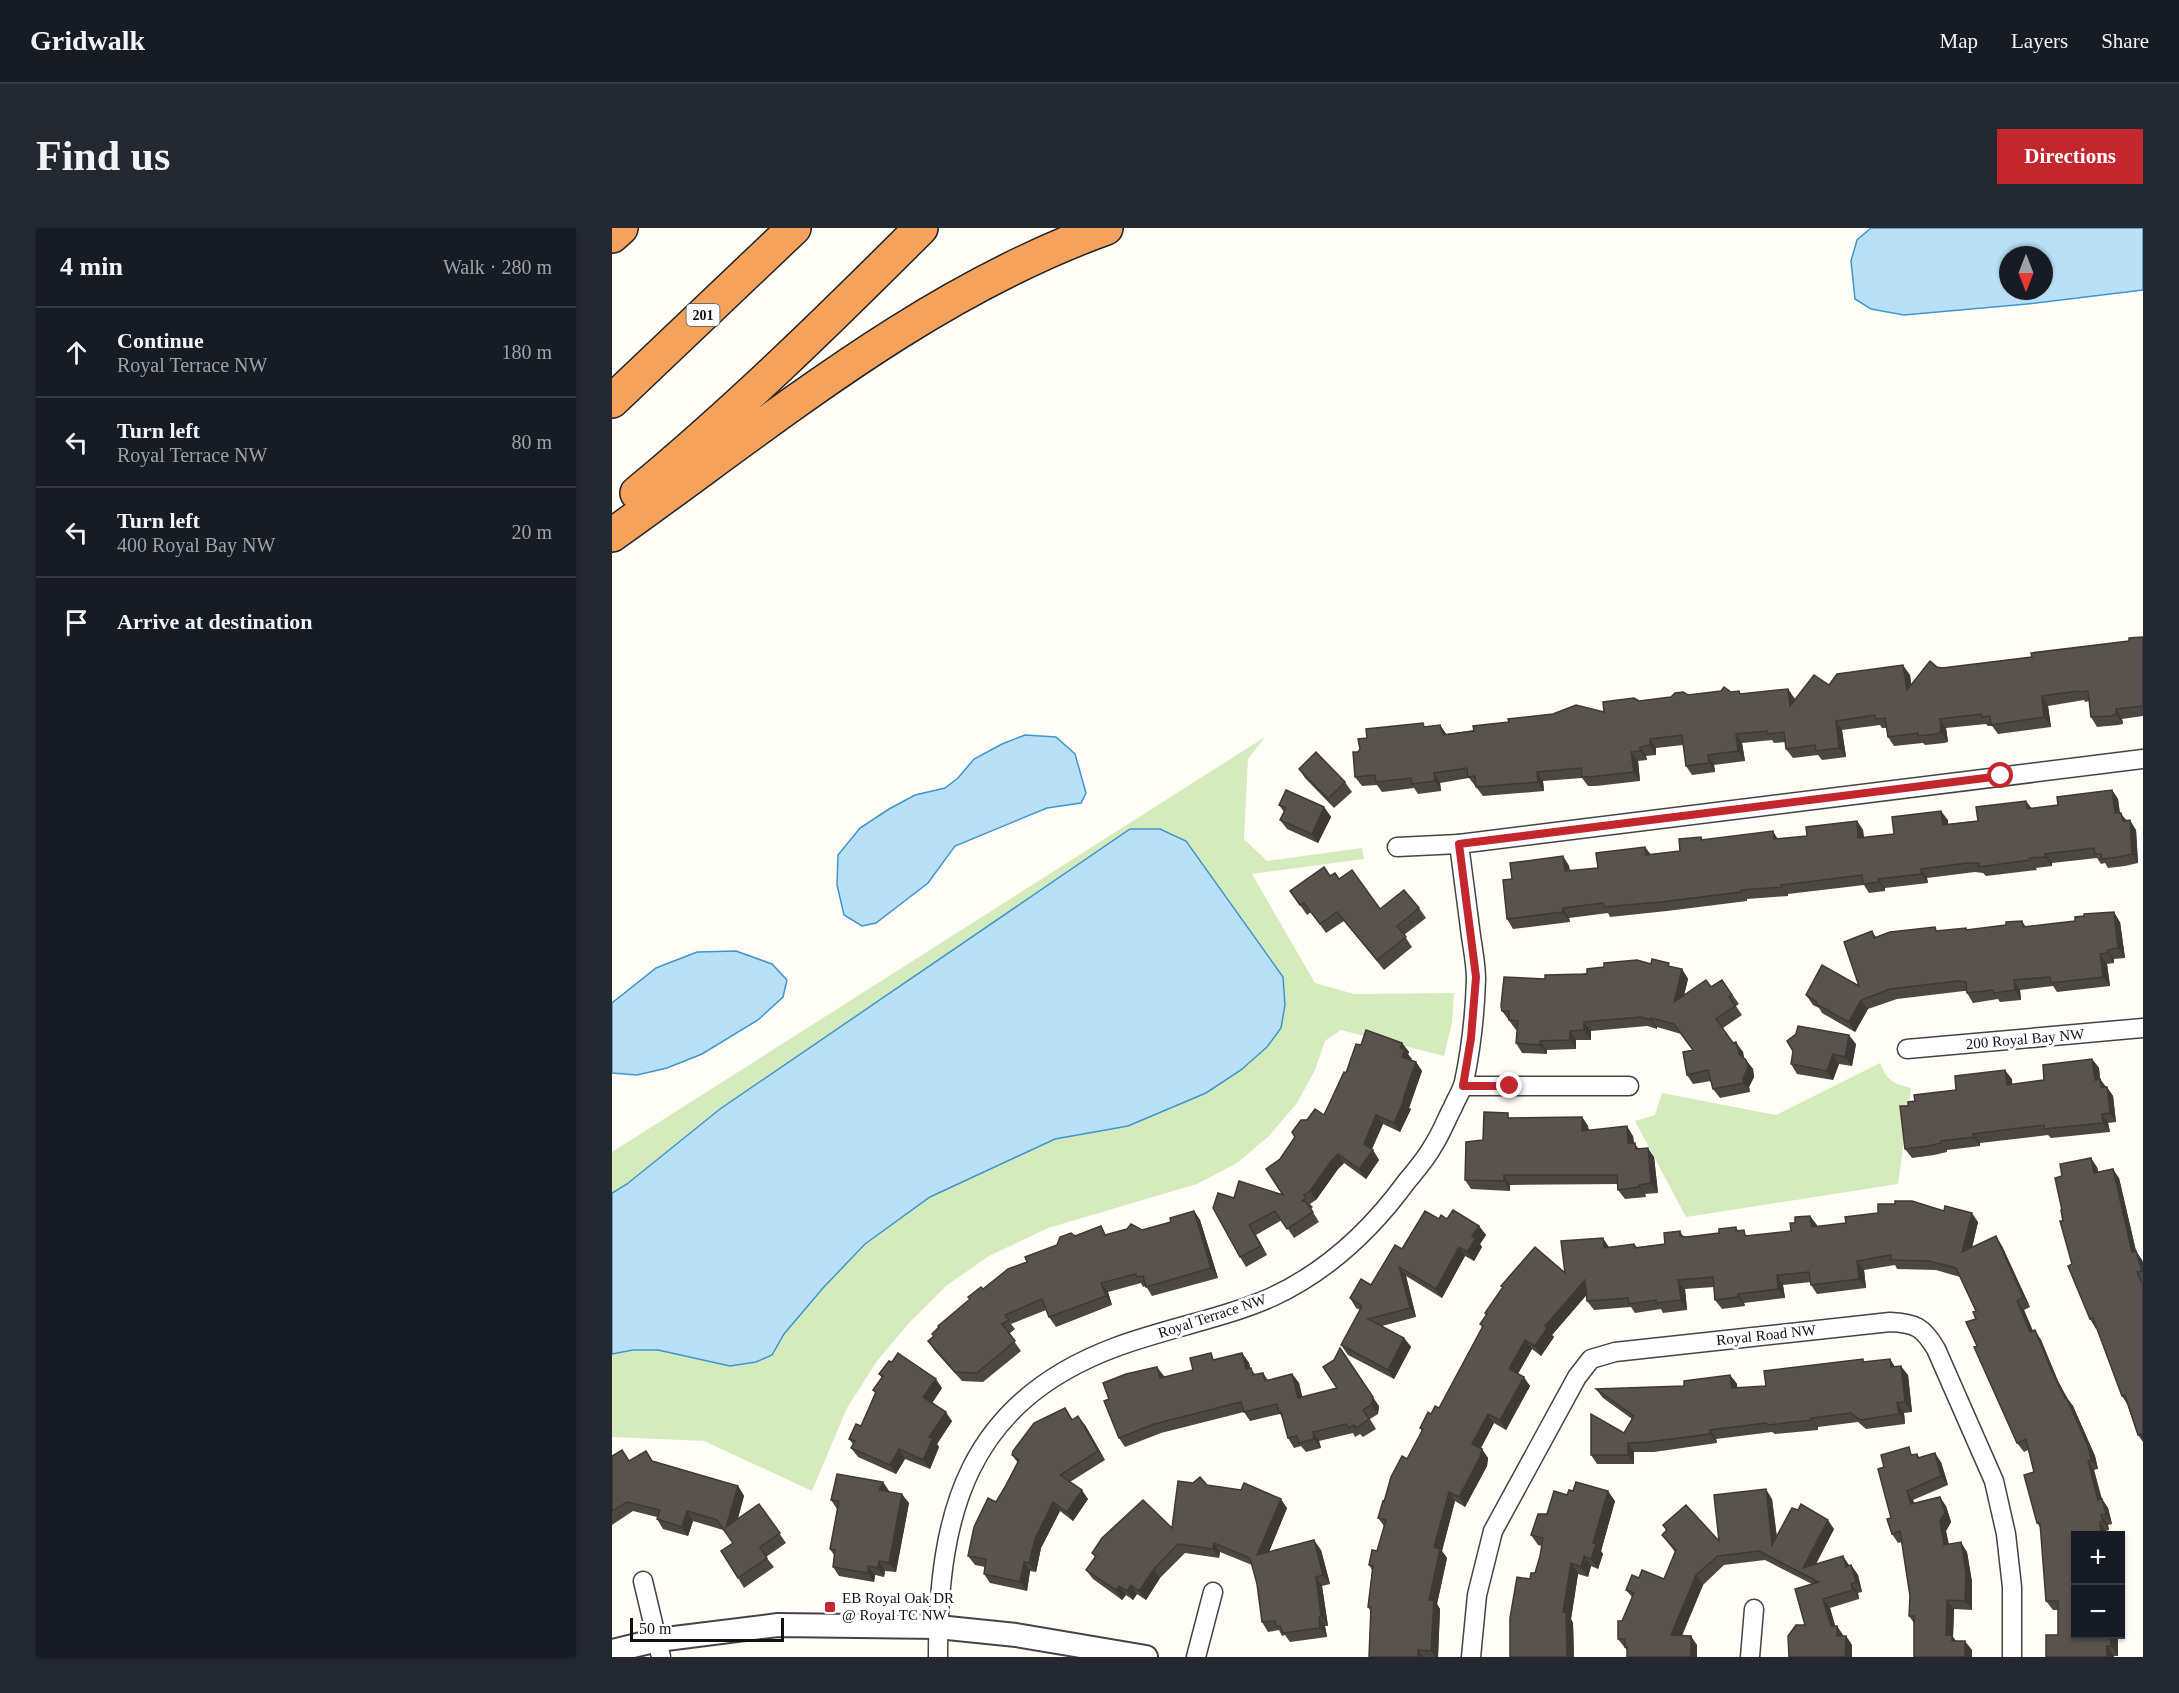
<!DOCTYPE html>
<meta charset="utf-8">
<style>
body{margin:0;font-family:"Times New Roman",serif;background:#242831;color:#f1f3f6}
.controls{position:absolute;right:18px;bottom:18px;display:grid;overflow:hidden;border-radius:0px;box-shadow:0 2px 4px #0004}
.controls button{width:54px;height:54px;display:grid;place-items:center;padding:0;border:0;border-bottom:2px solid #363941;background:#171b24;color:#f1f3f6;font:30px sans-serif}
.compass{position:absolute;left:1387px;top:18px;width:54px;height:54px;border-radius:50%;background:#171b24;box-shadow:0 2px 4px #0004;rotate:180deg}
.scale{position:absolute;left:18px;bottom:15px;width:154px;box-sizing:border-box;padding-left:6px;border:3px solid #111;border-top:0;font-size:16px;line-height:21px;white-space:nowrap;color:#111;-webkit-text-stroke:4px #fff;paint-order:stroke}
.stop{position:absolute;width:18px;height:18px;margin:-14px;border:4px solid #c4262e;border-radius:50%;background:#fff}
.stop.end{background:#c4262e;border-color:#fff;box-shadow:0 2px 6px #0008}
.list{margin:0;padding:0;list-style:none}
h2{display:flex;justify-content:space-between;align-items:center;height:78px;margin:0;padding:0 24px;font-size:26px}
h2 small{font-size:20px;font-weight:400;color:#9ea1a6}
.list li{display:grid;grid-template-columns:39px 1fr auto;gap:18px;align-items:center;box-sizing:border-box;height:90px;padding:0 24px;border-top:2px solid #363941}
.list b{display:block;font-size:22px;white-space:nowrap}
.list p{margin:0;font-size:20px;white-space:nowrap;color:#9ea1a6}
.list em{font-size:20px;font-style:normal;color:#9ea1a6}
.icon{flex:none;width:33px;height:33px;fill:none;stroke:currentColor;stroke-width:2;stroke-linecap:round;stroke-linejoin:round}
.map{position:relative;flex:none;width:1531px;height:1429px;overflow:hidden;border-radius:0px}
header{display:flex;align-items:center;gap:36px;box-sizing:border-box;height:84px;padding:0 30px;background:#171b24;border-bottom:2px solid #363941}
header strong{font-size:28px}
nav{display:flex;gap:33px;margin-inline-start:auto;font-size:21px}
.intro{display:flex;align-items:center;justify-content:space-between;box-sizing:border-box;height:144px;padding:0 36px}
h1{margin:0;font-size:42px}
.button{padding:15px 27px;border-radius:0px;background:#c4262e;color:#fff;font-size:21px;font-weight:700}
main{display:flex;gap:36px;padding:0 36px}
aside{flex:1;background:#171b24;border-radius:0px;box-shadow:0 2px 4px #0004}
.map>svg:first-child{display:block}
</style>
<header>
<strong>Gridwalk</strong>
<nav><a>Map</a><a>Layers</a><a>Share</a></nav>
</header>
<div class="intro"><h1>Find us</h1><a class="button">Directions</a></div>
<main>
<aside>
<h2>4 min<small>Walk · 280 m</small></h2>
<ul class="list">
<li><svg class="icon" aria-label="ahead" viewBox="0 0 24 24"><path d="M12 20V5M6 11l6-6 6 6"/></svg><div><b>Continue</b><p>Royal Terrace NW</p></div><em>180 m</em></li>
<li><svg class="icon" aria-label="left" viewBox="0 0 24 24"><path d="M17 20v-9H6M10 6l-5 5 5 5"/></svg><div><b>Turn left</b><p>Royal Terrace NW</p></div><em>80 m</em></li>
<li><svg class="icon" aria-label="left" viewBox="0 0 24 24"><path d="M17 20v-9H6M10 6l-5 5 5 5"/></svg><div><b>Turn left</b><p>400 Royal Bay NW</p></div><em>20 m</em></li>
<li><svg class="icon" aria-label="arrive" viewBox="0 0 24 24"><path d="M6 21V4h12l-3 4 3 4H6"/></svg><div><b>Arrive at destination</b></div></li>
</ul>
</aside>
<div class="map">
<svg width="1531" height="1429" viewBox="0 0 1531 1429">
<rect width="100%" height="100%" fill="#fffdf5"/>
<!-- green -->
<g fill="#d5ebbd">
<polygon points="653,509 636,531 632,611 655,633 750,620 752,631 640,646 703,755 742,766 842,765 840,795 832,828 729,802 713,813 703,842 685,875 657,908 625,935 585,956 436,1000 377,1028 334,1058 296,1096 265,1133 235,1180 200,1263 92,1213 0,1209 0,924"/>
<path d="M1268,835C1275,852 1280,855 1299,860L1286,956L1074,989L1023,893L1043,887L1050,865L1164,887Z"/>
</g>
<!-- water -->
<g fill="#b9e0f7" stroke="#3f96cf" stroke-width="1.5" fill-rule="evenodd">
<path d="M1259,0H1531V62L1415,76L1292,87L1259,81L1243,71L1239,33L1245,12ZM1396,27H1432V63H1396Z"/>
<polygon points="413,507 444,509 463,526 474,565 469,575 435,580 343,618 316,655 264,695 250,698 232,687 225,657 226,627 248,600 277,581 303,567 333,560 346,550 362,531 390,516"/>
<polygon points="518,601 548,601 574,613 671,749 673,777 669,800 655,819 629,842 594,865 516,898 443,911 318,969 253,1016 211,1060 172,1106 160,1127 144,1134 118,1138 46,1122 21,1122 0,1126 0,965 15,956 108,881"/>
<polygon points="124,723 160,736 175,752 171,769 146,792 90,826 55,840 25,847 0,845 0,775 44,740 85,724"/>
</g>
<g fill="none" stroke-linecap="round" stroke-linejoin="round">
<!-- minor casing -->
<g stroke="#444" stroke-width="21">
<g id="minor">
<polyline points="785,619 847,616"/>
<polyline points="1295,821 1531,800"/>
<polyline points="851,858 1017,858"/>
<polyline points="31,1353 49,1429"/>
<path d="M326,1429C326,1283 356,1174 504,1119C555,1100 610,1091 660,1069C714,1044 760,1001 795,953C804,942 814,931 821,918C829,906 834,892 841,879C844,871 850,863 852,854C859,821 863,785 864,751C864,737 861,722 859,708C855,677 851,647 847,616L1531,531"/>
<polyline points="584,1429 601,1364"/>
<path d="M859,1429L865,1367L881,1303L965,1149L979,1131L1003,1124L1278,1094C1303,1095 1311,1099 1324,1121L1382,1253L1394,1306L1400,1359V1429"/>
<polyline points="1138,1429 1142,1381"/>
</g>
</g>
<!-- tertiary casing -->
<g stroke="#444" stroke-width="26">
<polyline id="tertiary" points="0,1423 46,1412 166,1397 326,1399 404,1407 534,1429"/>
</g>
<!-- motorway casing -->
<g stroke="#222" stroke-width="36">
<g id="motorway">
<polyline points="0,8 9,0"/>
<polyline points="0,173 182,0"/>
<path d="M25,265C124,183 217,92 309,0"/>
<path d="M0,307C158,195 309,67 494,0"/>
</g>
</g>
<!-- minor -->
<use href="#minor" stroke="#fff" stroke-width="18"/>
<!-- tertiary -->
<use href="#tertiary" stroke="#fff" stroke-width="22"/>
<!-- motorway -->
<use href="#motorway" stroke="#f5a25d" stroke-width="33"/>
</g>
<!-- wall -->
<g fill="#4d4742">
<polygon points="1531,409 1531,488 1510,491 1511,496 1506,497 1485,499 1479,489 1477,473 1473,474 1472,472 1436,478 1439,499 1386,506 1380,498 1376,498 1374,496 1334,500 1336,514 1332,515 1313,517 1311,515 1282,518 1276,509 1275,500 1270,500 1268,497 1230,502 1234,529 1210,532 1206,527 1181,530 1174,521 1173,514 1162,515 1160,512 1130,515 1133,533 1102,537 1103,544 1080,547 1074,538 1071,517 1044,520 1044,527 1034,528 1035,532 1026,533 1028,553 984,558 976,558 970,550 931,553 932,563 871,568 857,550 828,555 829,563 806,566 802,560 770,564 765,557 750,558 743,549 746,524 755,510 814,499 828,497 834,506 992,484 1027,473 1076,467 1119,464 1130,466 1176,461 1183,472 1217,457 1298,447 1299,457 1325,439 1330,440 1420,429 1517,413"/>
<polygon points="687,541 733,554 740,564 722,580 693,550"/>
<polygon points="1500,562 1506,571 1508,585 1524,602 1526,635 1513,638 1496,640 1493,635 1489,636 1485,630 1440,635 1440,638 1424,640 1425,642 1374,648 1371,645 1363,644 1315,650 1316,655 1273,660 1273,663 1257,665 1252,657 1176,666 1176,668 1135,671 1135,673 1055,683 998,689 996,685 957,690 958,694 901,701 895,691 900,651 951,628 957,638 958,643 986,640 1039,627 1068,623 1089,609 1091,612 1166,611 1195,608 1245,593 1251,602 1252,610 1282,606 1336,592 1336,596 1366,593 1420,581 1446,577"/>
<polygon points="667,577 712,579 719,589 706,615 675,601 668,592 672,584"/>
<polygon points="718,648 727,651 768,681 807,680 814,690 792,707 800,719 772,742 732,693 714,705 699,684 695,687 678,663"/>
<polygon points="1410,693 1414,699 1508,694 1513,730 1502,731 1502,735 1495,736 1498,758 1445,764 1441,758 1408,762 1409,772 1388,774 1386,771 1361,775 1355,765 1355,763 1352,763 1285,771 1256,781 1243,804 1210,785 1207,780 1201,777 1194,767 1247,758 1260,703 1264,709 1354,700 1356,702 1394,697"/>
<polygon points="1039,736 1060,739 1070,741 1076,751 1072,767 1099,759 1110,752 1127,776 1124,778 1130,787 1111,800 1121,815 1131,824 1132,830 1141,841 1142,849 1137,859 1138,864 1108,870 1101,861 1099,853 1081,856 1075,847 1081,822 1069,806 1045,799 1045,801 1035,798 979,803 979,812 964,812 964,821 935,822 935,826 910,825 904,815 905,802 904,802 890,783 933,751"/>
<polygon points="790,815 797,824 796,826 799,832 804,834 810,843 797,880 799,881 788,904 771,896 760,921 767,932 754,951 732,935 726,941 704,972 698,976 701,979 699,981 707,994 682,1010 670,992 644,1007 655,1027 634,1039 628,1029 622,970 671,967 668,931 695,892 712,887 749,817"/>
<polygon points="1244,816 1240,838 1227,836 1221,852 1185,846 1179,836"/>
<polygon points="1480,831 1487,840 1488,851 1501,868 1504,894 1496,895 1498,904 1439,910 1436,907 1368,915 1368,918 1335,922 1335,924 1322,927 1300,930 1293,921 1296,878 1303,873 1344,862 1400,851 1400,856 1432,852"/>
<polygon points="970,889 976,898 977,902 1021,908 1022,915 1027,921 1042,929 1046,965 1033,966 1034,969 1013,971 1006,962 1006,956 898,957 898,963 859,961 853,952 871,912 899,890"/>
<polygon points="1485,939 1486,944 1507,950 1524,1023 1530,1032 1531,1035 1531,1214 1526,1207 1515,1176 1510,1168 1485,1100 1484,1101 1478,1091 1460,1036 1451,993"/>
<polygon points="582,983 588,992 606,1050 540,1068 534,1058 531,1059 529,1055 496,1064 500,1077 444,1099 437,1089 434,1082 399,1096 403,1101 397,1106 409,1123 371,1154 350,1153 322,1122 316,1113 371,1061 445,1017 463,1008 489,998 494,1007 530,1002 559,994"/>
<polygon points="1198,988 1205,998 1366,994 1360,1019 1390,1018 1418,1079 1412,1082 1421,1103 1429,1112 1446,1153 1455,1170 1461,1178 1483,1228 1486,1241 1482,1242 1490,1271 1496,1280 1500,1296 1496,1297 1497,1302 1494,1303 1464,1407 1506,1410 1506,1428 1502,1428 1502,1429 1446,1407 1446,1382 1441,1382 1434,1373 1429,1301 1425,1295 1422,1244 1416,1222 1412,1224 1405,1215 1365,1118 1364,1083 1348,1049 1324,1042 1285,1041 1283,1037 1252,1042 1254,1060 1205,1066 1199,1057 1199,1054 1171,1057 1173,1070 1132,1075 1133,1078 1110,1081 1103,1072 1102,1059 1073,1061 1075,1082 1051,1085 1049,1081 1023,1085 1019,1079 982,1082 975,1073 974,1067 940,1107 942,1109 929,1128 920,1121 906,1146 918,1158 894,1202 882,1195 869,1220 876,1230 875,1238 853,1279 843,1273 830,1323 835,1330 825,1376 828,1381 826,1429 757,1429 759,1384 756,1379 760,1342 757,1337 765,1323 772,1298 766,1290 772,1274 810,1203 808,1200 819,1186 827,1180 870,1099 868,1096 874,1088 873,1085 953,1045 997,1019 1022,1016 1025,1019 1053,1016 1068,1003 1071,1008 1074,1009 1107,1005 1124,999 1126,1003 1137,1008 1179,1003 1183,995"/>
<polygon points="827,991 835,991 867,998 874,1007 868,1016 870,1019 862,1033 853,1028 830,1070 794,1048 804,1089 770,1098 792,1110 799,1119 782,1151 736,1127 729,1117 748,1082 744,1080 738,1070 759,1057 790,1021"/>
<polygon points="630,1125 637,1135 638,1140 643,1146 651,1145 656,1152 680,1146 687,1155 690,1169 725,1160 767,1178 766,1186 758,1191 764,1201 751,1209 748,1206 743,1209 741,1205 707,1213 709,1220 694,1224 689,1218 682,1220 676,1210 671,1191 668,1186 638,1193 632,1184 549,1205 513,1219 507,1210 497,1171 552,1149 581,1142 604,1132"/>
<polygon points="1278,1131 1283,1139 1296,1147 1300,1184 1292,1185 1293,1196 1254,1201 1246,1194 1206,1199 1206,1202 1163,1206 1160,1204 1104,1211 1105,1215 1042,1224 1022,1224 1022,1236 985,1236 979,1227 1012,1205 1020,1191 991,1170 984,1161 1072,1158 1118,1147 1125,1156 1125,1160 1154,1158 1253,1134"/>
<polygon points="267,1146 330,1160 320,1175 340,1193 325,1216 327,1219 318,1241 293,1231 284,1246 246,1229 239,1220 241,1216 237,1211 249,1198 263,1165 261,1162 270,1150"/>
<polygon points="461,1191 473,1197 493,1232 458,1254 476,1271 461,1293 448,1283 429,1320 424,1344 418,1343 415,1363 378,1355 372,1346 373,1339 363,1337 356,1328 384,1274 406,1235 400,1227"/>
<polygon points="1302,1226 1305,1226 1307,1229 1329,1234 1336,1257 1301,1272 1302,1275 1334,1278 1339,1294 1334,1303 1337,1316 1355,1324 1360,1354 1360,1382 1342,1381 1341,1409 1344,1413 1360,1422 1360,1429 1302,1395 1297,1388 1298,1368 1290,1314 1286,1315 1280,1306 1279,1290 1272,1239"/>
<polygon points="0,1228 18,1233 41,1233 126,1258 132,1268 126,1291 147,1276 174,1315 154,1329 162,1339 132,1360 126,1350 121,1315 111,1302 81,1293 76,1308 51,1301 45,1291 45,1289 21,1283 0,1297"/>
<polygon points="271,1254 277,1263 277,1264 297,1275 284,1344 273,1343 272,1349 263,1347 262,1354 227,1348 221,1339 222,1327 218,1321 225,1281 219,1272"/>
<polygon points="595,1257 675,1280 657,1324 709,1322 718,1356 710,1358 716,1398 713,1398 715,1409 678,1414 673,1407 670,1408 667,1402 656,1404 650,1394 645,1356 640,1337 608,1324 607,1330 573,1325 548,1350 534,1372 525,1366 521,1372 514,1367 510,1372 481,1351 474,1342 483,1329 480,1325 560,1300"/>
<polygon points="955,1267 1003,1273 989,1323 991,1326 986,1341 979,1338 976,1349 966,1346 959,1391 961,1395 962,1429 898,1429 918,1351 923,1345 928,1328 930,1318 926,1317 919,1307 935,1286"/>
<polygon points="1160,1271 1165,1309 1222,1301 1204,1336 1239,1337 1246,1347 1250,1364 1246,1365 1247,1371 1218,1380 1223,1398 1225,1398 1231,1408 1234,1408 1240,1417 1193,1397 1200,1356 1153,1332 1112,1337 1091,1357 1070,1408 1085,1417 1085,1429 1015,1422 1013,1420 1006,1411 1010,1393 1020,1369 1014,1362 1027,1350 1052,1351 1063,1324 1050,1307 1054,1302 1051,1297 1107,1313"/>
</g>
<!-- shaded-wall -->
<g fill="#3f3936">
<polygon points="1291,437 1298,447 1301,472 1295,462"/>
<polygon points="1176,461 1183,471 1185,487 1178,478"/>
<polygon points="1430,468 1436,478 1439,499 1432,489"/>
<polygon points="1504,481 1510,491 1511,496 1504,486"/>
<polygon points="1328,491 1334,500 1336,514 1329,504"/>
<polygon points="1224,493 1230,502 1234,529 1227,520"/>
<polygon points="828,497 835,507 831,507"/>
<polygon points="1124,506 1130,515 1133,533 1126,523"/>
<polygon points="1038,511 1044,520 1044,527 1038,517"/>
<polygon points="1028,519 1034,528 1035,532 1028,523"/>
<polygon points="1019,524 1026,533 1028,553 1022,544"/>
<polygon points="1096,527 1102,537 1103,544 1097,535"/>
<polygon points="925,544 931,553 932,563 926,554"/>
<polygon points="822,545 828,555 829,563 823,553"/>
<polygon points="1500,562 1506,571 1509,595 1503,585"/>
<polygon points="1414,573 1421,582 1415,581"/>
<polygon points="712,579 719,589 706,615 700,606"/>
<polygon points="1329,583 1336,592 1337,606 1331,597"/>
<polygon points="1518,592 1524,602 1526,635 1520,626"/>
<polygon points="1245,593 1251,602 1253,620 1246,610"/>
<polygon points="1161,603 1167,613 1162,611"/>
<polygon points="1033,619 1040,628 1034,627"/>
<polygon points="1433,626 1440,635 1440,638 1433,629"/>
<polygon points="951,628 957,638 959,652 953,643"/>
<polygon points="1309,641 1315,650 1316,655 1309,646"/>
<polygon points="1266,651 1273,660 1273,663 1267,654"/>
<polygon points="1169,657 1176,666 1176,668 1170,659"/>
<polygon points="951,680 957,690 958,694 951,684"/>
<polygon points="1502,684 1508,694 1513,730 1506,720"/>
<polygon points="1495,722 1502,731 1502,735 1496,725"/>
<polygon points="1488,726 1495,736 1498,758 1491,749"/>
<polygon points="1070,741 1076,751 1068,784 1062,774"/>
<polygon points="1402,752 1408,762 1409,772 1403,762"/>
<polygon points="1249,772 1256,781 1243,804 1237,794"/>
<polygon points="1039,790 1045,799 1045,801 1039,792"/>
<polygon points="972,794 979,803 979,812 972,802"/>
<polygon points="958,803 964,812 964,821 958,812"/>
<polygon points="1237,807 1244,816 1240,838 1233,829"/>
<polygon points="928,813 935,822 935,826 928,817"/>
<polygon points="1124,814 1131,824 1133,835 1127,826"/>
<polygon points="790,815 797,824 796,826 800,831 797,838 790,829 788,820"/>
<polygon points="1221,826 1227,836 1221,852 1215,843"/>
<polygon points="1480,831 1487,840 1489,861 1483,852"/>
<polygon points="1134,832 1141,841 1142,849 1137,859 1138,864 1132,855 1131,850"/>
<polygon points="804,834 810,843 797,880 799,881 788,904 782,895"/>
<polygon points="1393,842 1400,851 1401,866 1395,857"/>
<polygon points="1488,851 1495,861 1489,859"/>
<polygon points="1495,859 1501,868 1504,894 1498,885"/>
<polygon points="1490,886 1496,895 1498,904 1491,895"/>
<polygon points="764,887 771,896 758,925 752,916"/>
<polygon points="970,889 976,898 977,912 970,903"/>
<polygon points="1015,898 1021,908 1023,925 1016,915"/>
<polygon points="1361,906 1368,915 1368,918 1362,909"/>
<polygon points="1036,920 1042,929 1046,965 1039,955"/>
<polygon points="761,922 767,932 754,951 747,941"/>
<polygon points="726,926 732,935 726,941 704,972 698,963 720,932"/>
<polygon points="1479,930 1485,939 1489,954 1482,945"/>
<polygon points="1501,941 1507,950 1524,1023 1530,1032 1531,1035 1531,1045 1520,1024"/>
<polygon points="892,947 898,957 898,963 892,953"/>
<polygon points="1027,957 1033,966 1034,969 1027,959"/>
<polygon points="582,983 588,992 606,1050 599,1040"/>
<polygon points="1360,985 1366,994 1357,1033 1350,1024"/>
<polygon points="1198,988 1205,997 1206,1008 1200,999"/>
<polygon points="637,997 644,1007 655,1027 649,1018"/>
<polygon points="867,998 874,1007 868,1016 870,1019 862,1033 855,1024 860,1008"/>
<polygon points="1384,1008 1390,1018 1418,1079 1411,1069"/>
<polygon points="991,1010 997,1019 992,1020"/>
<polygon points="847,1019 853,1028 830,1070 824,1061"/>
<polygon points="1245,1033 1252,1042 1254,1060 1247,1051"/>
<polygon points="787,1039 794,1048 804,1089 798,1080"/>
<polygon points="1165,1047 1171,1057 1173,1070 1166,1061"/>
<polygon points="973,1052 979,1062 940,1107 942,1109 929,1128 923,1118 933,1098"/>
<polygon points="1066,1052 1073,1061 1075,1082 1069,1072"/>
<polygon points="489,1055 496,1064 500,1077 494,1068"/>
<polygon points="1126,1066 1132,1075 1133,1078 1126,1069"/>
<polygon points="1405,1073 1412,1082 1425,1113 1418,1104"/>
<polygon points="1423,1102 1429,1112 1446,1153 1455,1170 1461,1178 1483,1228 1486,1241 1479,1232"/>
<polygon points="792,1110 799,1119 782,1151 776,1142"/>
<polygon points="913,1112 920,1121 903,1150 897,1141"/>
<polygon points="728,1120 767,1178 766,1186 759,1177"/>
<polygon points="630,1125 637,1135 641,1150 634,1141"/>
<polygon points="1278,1131 1284,1141 1279,1139"/>
<polygon points="1289,1138 1296,1147 1300,1184 1293,1174"/>
<polygon points="545,1139 552,1148 554,1159 548,1150"/>
<polygon points="680,1146 687,1155 693,1179 686,1170"/>
<polygon points="1118,1147 1125,1156 1126,1169 1120,1160"/>
<polygon points="912,1149 918,1158 894,1202 888,1192"/>
<polygon points="324,1151 330,1160 318,1178 311,1169"/>
<polygon points="1285,1175 1292,1185 1293,1196 1287,1186"/>
<polygon points="334,1184 340,1193 325,1216 327,1219 318,1241 311,1232 317,1209"/>
<polygon points="876,1186 882,1195 866,1225 860,1216"/>
<polygon points="466,1188 473,1197 493,1232 486,1223"/>
<polygon points="1199,1190 1206,1199 1206,1202 1200,1192"/>
<polygon points="1098,1202 1104,1211 1105,1215 1098,1206"/>
<polygon points="701,1204 707,1213 709,1220 702,1211"/>
<polygon points="1016,1215 1022,1224 1022,1236 1016,1227"/>
<polygon points="287,1221 293,1231 284,1246 278,1237"/>
<polygon points="870,1221 876,1230 875,1238 853,1279 847,1269"/>
<polygon points="1323,1225 1329,1234 1336,1257 1329,1248"/>
<polygon points="1476,1233 1482,1242 1492,1281 1486,1272"/>
<polygon points="271,1254 277,1263 274,1272 267,1262"/>
<polygon points="126,1258 132,1268 120,1308 114,1299"/>
<polygon points="1154,1261 1160,1271 1167,1327 1160,1317"/>
<polygon points="470,1262 476,1271 461,1293 455,1284"/>
<polygon points="996,1263 1003,1273 989,1323 991,1326 986,1341 979,1331 981,1315"/>
<polygon points="1295,1263 1301,1272 1306,1285 1299,1276"/>
<polygon points="837,1264 843,1273 830,1323 835,1330 825,1376 828,1381 826,1429 824,1429 819,1423 817,1372 822,1319"/>
<polygon points="290,1266 297,1275 284,1344 277,1335"/>
<polygon points="1328,1269 1334,1278 1339,1294 1334,1303 1338,1326 1332,1317 1328,1293"/>
<polygon points="669,1271 675,1280 652,1336 645,1327"/>
<polygon points="1490,1271 1496,1280 1500,1296 1494,1286"/>
<polygon points="441,1274 448,1283 429,1320 424,1344 417,1335 423,1311"/>
<polygon points="75,1283 81,1293 76,1308 70,1299"/>
<polygon points="1489,1287 1496,1297 1497,1302 1491,1293"/>
<polygon points="1216,1292 1222,1301 1197,1349 1191,1340"/>
<polygon points="1488,1294 1494,1303 1495,1308 1489,1308"/>
<polygon points="702,1312 709,1322 718,1356 711,1347"/>
<polygon points="1349,1314 1355,1324 1360,1354 1360,1382 1353,1373"/>
<polygon points="602,1315 608,1324 607,1330 601,1321"/>
<polygon points="972,1328 979,1338 976,1349 969,1339"/>
<polygon points="1231,1328 1237,1337 1241,1348 1234,1339"/>
<polygon points="267,1333 273,1343 272,1349 266,1340"/>
<polygon points="412,1334 418,1343 415,1363 408,1354"/>
<polygon points="959,1335 966,1346 959,1391 961,1395 962,1429 955,1429 951,1384"/>
<polygon points="1239,1337 1246,1347 1250,1364 1244,1354"/>
<polygon points="256,1338 263,1347 262,1354 256,1345"/>
<polygon points="542,1341 548,1350 534,1372 527,1363"/>
<polygon points="1084,1347 1091,1357 1066,1416 1059,1407"/>
<polygon points="704,1349 710,1358 716,1398 709,1388"/>
<polygon points="1239,1356 1246,1365 1247,1371 1241,1362"/>
<polygon points="519,1357 525,1366 521,1372 515,1363"/>
<polygon points="507,1358 514,1367 510,1372 504,1362"/>
<polygon points="1211,1371 1218,1380 1225,1404 1225,1398 1231,1407 1231,1417 1219,1398"/>
<polygon points="1335,1372 1342,1381 1341,1409 1346,1416 1346,1422 1334,1407"/>
<polygon points="707,1389 713,1398 715,1409 708,1400"/>
<polygon points="1499,1407 1503,1407 1506,1410 1506,1428 1499,1418"/>
<polygon points="1079,1408 1085,1417 1085,1429 1079,1429"/>
<polygon points="1234,1408 1240,1417 1240,1429 1233,1429"/>
<polygon points="1353,1413 1360,1422 1360,1429 1353,1429"/>
<polygon points="1495,1418 1502,1428 1502,1429 1495,1429"/>
<polygon points="806,1422 811,1429 806,1429"/>
</g>
<!-- building -->
<g fill="#5a524d" stroke="#3f3936" stroke-width="1.5">
<polygon points="1531,409 1531,478 1504,481 1504,486 1500,488 1479,489 1476,463 1467,464 1466,463 1430,468 1432,489 1379,497 1378,488 1370,489 1369,486 1328,491 1329,504 1325,506 1306,508 1306,505 1276,509 1273,490 1264,491 1263,487 1224,493 1227,520 1204,523 1203,517 1174,521 1172,504 1155,506 1155,503 1124,506 1126,523 1096,527 1097,535 1074,538 1070,507 1038,511 1038,517 1028,519 1028,523 1019,524 1022,544 977,549 970,549 969,540 925,544 926,554 864,559 863,548 856,549 855,540 822,545 823,553 800,556 799,550 764,554 763,547 743,549 741,524 746,524 748,521 746,511 755,510 754,501 811,495 812,499 828,497 831,507 862,503 861,498 897,494 896,491 941,486 964,477 992,484 991,474 1022,470 1027,473 1059,469 1063,465 1071,464 1076,467 1109,463 1112,459 1119,464 1127,463 1128,466 1176,461 1178,478 1202,447 1217,457 1225,446 1291,437 1295,462 1318,433 1325,439 1330,440 1420,429 1419,425 1517,413 1517,410"/>
<polygon points="704,524 733,554 716,571 687,541"/>
<polygon points="674,562 712,579 700,606 668,592 674,580 667,577"/>
<polygon points="1500,562 1503,585 1509,585 1511,593 1518,592 1520,626 1506,629 1490,631 1489,626 1483,626 1482,620 1433,626 1433,629 1418,630 1418,632 1367,639 1367,635 1356,635 1309,641 1309,646 1266,651 1267,654 1251,656 1250,647 1169,657 1170,659 1129,662 1129,664 1049,674 992,679 991,675 951,680 951,684 895,691 891,652 900,651 898,635 951,628 953,643 986,640 984,625 1033,619 1034,627 1068,623 1067,611 1089,609 1089,612 1161,603 1162,611 1195,608 1194,599 1245,593 1246,610 1282,606 1280,589 1329,583 1331,597 1366,593 1364,579 1414,573 1415,581 1446,577 1445,569"/>
<polygon points="712,639 718,648 723,645 727,651 740,642 768,681 792,662 807,680 785,698 794,709 765,732 725,684 708,696 692,675 688,677 678,663"/>
<polygon points="1502,684 1506,720 1495,722 1496,725 1488,726 1491,749 1439,755 1438,749 1402,752 1403,762 1382,765 1381,762 1355,765 1354,754 1346,753 1278,761 1249,772 1237,794 1204,776 1205,774 1194,767 1210,737 1247,758 1232,714 1260,703 1262,710 1278,704 1323,699 1324,703 1354,700 1354,702 1394,697 1394,694 1410,693 1411,699 1463,693 1463,689 1472,688 1472,686"/>
<polygon points="1040,731 1057,735 1056,738 1070,741 1062,774 1094,752 1099,759 1110,752 1120,767 1117,769 1123,778 1104,791 1121,815 1124,814 1127,826 1134,832 1136,840 1131,850 1132,855 1101,861 1096,842 1075,847 1071,824 1081,822 1062,796 1039,790 1039,792 1029,789 972,794 972,802 958,803 958,812 928,813 928,817 904,815 906,793 897,792 897,783 890,783 889,778 892,749 933,751 933,747 975,746 975,741 992,739 992,735 1025,732 1039,736"/>
<polygon points="1186,798 1237,807 1233,829 1221,826 1215,843 1179,836 1181,823 1175,813 1184,806"/>
<polygon points="754,802 790,815 788,820 793,822 790,829 804,834 791,871 792,872 782,895 764,887 752,916 761,922 747,941 726,926 720,932 698,963 692,967 694,970 690,973 694,974 701,984 675,1001 663,983 637,997 649,1018 628,1029 601,980 606,965 622,970 627,953 671,967 654,941 668,931 683,909 680,904 689,892 695,892 703,881 712,887 732,844 734,845 744,816 749,817"/>
<polygon points="1480,831 1483,852 1488,851 1489,859 1495,859 1498,885 1490,886 1491,895 1432,901 1432,897 1361,906 1362,909 1329,913 1329,915 1316,918 1293,921 1288,878 1296,878 1296,874 1303,873 1302,867 1344,862 1343,848 1393,842 1395,857 1432,852 1431,837"/>
<polygon points="872,884 896,885 896,890 970,889 970,903 1015,898 1016,915 1023,915 1024,921 1036,920 1039,955 1027,957 1027,959 1006,962 1005,947 892,947 892,953 853,952 854,914 871,912"/>
<polygon points="1479,930 1482,945 1501,941 1520,1024 1524,1023 1530,1043 1525,1044 1531,1058 1531,1212 1529,1206 1526,1207 1513,1167 1510,1168 1481,1090 1478,1091 1456,1038 1460,1036 1448,993 1451,993 1449,982 1450,982 1443,950 1450,948 1448,936"/>
<polygon points="1283,973 1300,973 1332,983 1333,978 1360,985 1350,1024 1384,1008 1411,1069 1405,1073 1418,1104 1423,1102 1440,1144 1453,1170 1454,1169 1476,1218 1479,1232 1476,1233 1486,1272 1490,1271 1494,1286 1489,1287 1491,1293 1488,1294 1489,1308 1464,1308 1464,1407 1499,1407 1499,1418 1495,1418 1495,1429 1434,1429 1434,1407 1446,1407 1446,1373 1434,1373 1428,1295 1425,1295 1412,1247 1422,1244 1414,1211 1405,1215 1362,1119 1365,1118 1354,1094 1364,1091 1361,1084 1364,1083 1344,1040 1317,1033 1279,1032 1279,1027 1245,1033 1247,1051 1199,1057 1197,1044 1165,1047 1166,1061 1126,1066 1126,1069 1103,1072 1101,1049 1066,1052 1069,1072 1044,1075 1044,1072 1017,1076 1016,1070 975,1073 973,1052 933,1098 935,1100 923,1118 913,1112 897,1141 912,1149 888,1192 876,1186 860,1216 870,1221 868,1229 847,1269 837,1264 822,1319 828,1321 817,1372 822,1372 819,1423 806,1422 806,1429 757,1429 759,1379 756,1379 761,1338 757,1337 760,1322 765,1323 774,1292 766,1290 771,1273 772,1274 779,1249 790,1228 795,1231 811,1201 808,1200 816,1184 819,1186 823,1178 827,1180 871,1098 868,1096 875,1086 873,1085 891,1059 889,1058 923,1019 953,1045 949,1013 991,1010 992,1020 1022,1016 1023,1020 1053,1016 1052,1005 1068,1003 1068,1008 1074,1009 1107,1005 1107,1001 1124,999 1124,1003 1132,1002 1133,1008 1179,1003 1178,995 1183,995 1183,989 1198,988 1200,999 1234,995 1233,989 1266,985 1266,976 1283,976"/>
<polygon points="841,982 867,998 860,1008 864,1010 855,1024 847,1019 824,1061 787,1039 798,1080 756,1091 792,1110 776,1142 729,1117 750,1078 738,1070 749,1051 759,1057 783,1017 790,1021 813,983 827,991 829,987 835,991"/>
<polygon points="582,983 599,1040 534,1059 531,1048 525,1049 524,1046 489,1055 494,1068 437,1089 430,1071 393,1087 397,1092 390,1096 403,1113 365,1145 343,1144 316,1113 322,1108 320,1106 327,1099 326,1098 358,1071 356,1069 369,1059 371,1061 396,1041 415,1034 413,1029 445,1017 448,1009 459,1005 463,1008 489,998 493,1007 515,1001 519,996 530,1002 559,994 558,990"/>
<polygon points="728,1120 761,1169 759,1177 751,1182 757,1191 744,1200 742,1197 737,1200 734,1196 701,1204 702,1211 687,1215 685,1208 676,1210 669,1184 667,1185 665,1176 632,1184 629,1174 542,1196 507,1210 492,1173 497,1171 491,1155 514,1146 545,1139 548,1150 581,1142 578,1130 599,1125 601,1132 630,1125 634,1141 639,1140 641,1147 651,1145 653,1153 680,1146 686,1170 725,1160 711,1139 722,1132"/>
<polygon points="286,1125 324,1151 311,1169 334,1184 317,1209 321,1210 311,1232 287,1221 278,1237 239,1220 243,1213 237,1211 244,1196 249,1198 264,1164 261,1162 271,1148 267,1146 277,1133 280,1134"/>
<polygon points="1251,1131 1251,1134 1278,1131 1279,1139 1289,1138 1293,1174 1285,1175 1287,1186 1248,1192 1239,1185 1199,1190 1200,1192 1156,1197 1154,1195 1098,1202 1098,1206 1036,1214 1016,1215 1016,1227 979,1227 979,1186 1012,1205 1022,1188 984,1161 1072,1158 1072,1153 1118,1147 1120,1160 1154,1158 1152,1143"/>
<polygon points="453,1180 460,1192 466,1188 486,1223 448,1247 470,1262 455,1284 441,1274 423,1311 417,1335 412,1334 408,1354 372,1346 374,1331 356,1328 362,1299 376,1270 384,1274 393,1259 407,1232 400,1227 401,1223 422,1195"/>
<polygon points="1297,1219 1299,1227 1305,1226 1306,1230 1323,1225 1329,1248 1295,1263 1299,1276 1328,1269 1333,1285 1328,1293 1332,1317 1349,1314 1354,1345 1353,1373 1335,1372 1334,1407 1340,1407 1340,1413 1353,1413 1353,1429 1302,1429 1302,1388 1297,1388 1298,1368 1288,1303 1280,1306 1275,1291 1279,1290 1266,1241 1272,1239 1269,1227"/>
<polygon points="10,1222 17,1233 34,1223 40,1233 126,1258 114,1299 147,1276 168,1305 148,1319 155,1330 126,1350 109,1323 121,1315 105,1292 75,1283 70,1299 45,1291 48,1282 15,1274 0,1283 0,1228"/>
<polygon points="225,1246 271,1254 267,1262 290,1266 277,1335 267,1333 266,1340 256,1338 256,1345 221,1339 223,1322 218,1321 227,1273 219,1272"/>
<polygon points="588,1249 595,1257 629,1262 632,1255 669,1271 645,1327 702,1312 711,1347 704,1349 709,1388 707,1389 708,1400 671,1405 668,1398 664,1398 663,1393 650,1394 645,1356 638,1330 602,1315 601,1321 566,1316 542,1341 527,1363 519,1357 515,1363 507,1358 504,1362 474,1342 484,1328 480,1325 490,1310 531,1272 560,1300 566,1253 581,1255"/>
<polygon points="964,1254 996,1263 981,1315 984,1316 979,1331 972,1328 969,1339 959,1335 951,1384 954,1384 955,1429 898,1429 898,1390 905,1349 918,1351 919,1345 923,1345 928,1328 931,1310 919,1307 926,1286 935,1286 942,1263 955,1267 957,1262 961,1263"/>
<polygon points="1154,1261 1160,1317 1180,1280 1186,1282 1189,1276 1216,1292 1191,1340 1231,1328 1234,1339 1239,1337 1244,1354 1239,1356 1241,1362 1211,1371 1219,1398 1225,1398 1225,1408 1234,1408 1233,1429 1177,1429 1176,1408 1184,1397 1193,1397 1183,1361 1207,1354 1147,1323 1106,1328 1084,1347 1059,1407 1079,1408 1079,1429 1015,1429 1015,1419 1013,1419 1013,1411 1006,1411 1006,1393 1010,1393 1022,1365 1014,1362 1020,1347 1027,1350 1030,1342 1052,1351 1064,1322 1050,1307 1055,1302 1051,1297 1074,1277 1107,1313 1102,1267"/>
</g>
<g fill="none" stroke-linecap="round" stroke-linejoin="round">
<!-- route -->
<polyline stroke="#c4262e" stroke-width="8" points="898,858 851,858 859,810 864,749 847,616 1389,548"/>
</g>
<!-- markers -->
<rect fill="#c4262e" stroke="#fff" stroke-width="2" x="212" y="1373" width="12" height="12" rx="3"/>
<g text-anchor="middle" stroke-width="6" stroke-linejoin="round" paint-order="stroke">
<!-- shield labels -->
<rect fill="#fff" stroke="#585858" stroke-width="1.5" x="74.5" y="76" width="33" height="22" rx="4.5"/>
<g font-size="14" font-weight="bold" fill="#111">
<text x="91" y="92">201</text>
</g>
<!-- street labels -->
<g font-size="15" fill="#111" stroke="#fff">
<text transform="translate(1413 811) rotate(-5)" y="5">200 Royal Bay NW</text>
<text transform="translate(600 1088) rotate(-18)" y="5">Royal Terrace NW</text>
<text transform="translate(1154 1107) rotate(-6)" y="5">Royal Road NW</text>
</g>
<!-- poi labels -->
<g font-size="15" fill="#111" stroke="#fff" text-anchor="start">
<text x="230" y="1375">EB Royal Oak DR<tspan x="230" dy="17">@ Royal TC NW</tspan></text>
</g>
</g>
</svg>
<div class="controls">
<button>+</button>
<button>−</button>
</div>
<svg class="compass" viewBox="-18 -18 36 36"><path d="M0-13l5 13h-10z" fill="#e53935"/><path d="M0 13l5-13h-10z" fill="#9ea1a6"/></svg>
<div class="scale">50 m</div>
<div class="stop" style="left:1389px;top:548px"></div>
<div class="stop end" style="left:898px;top:858px"></div>
</div>
</main>
